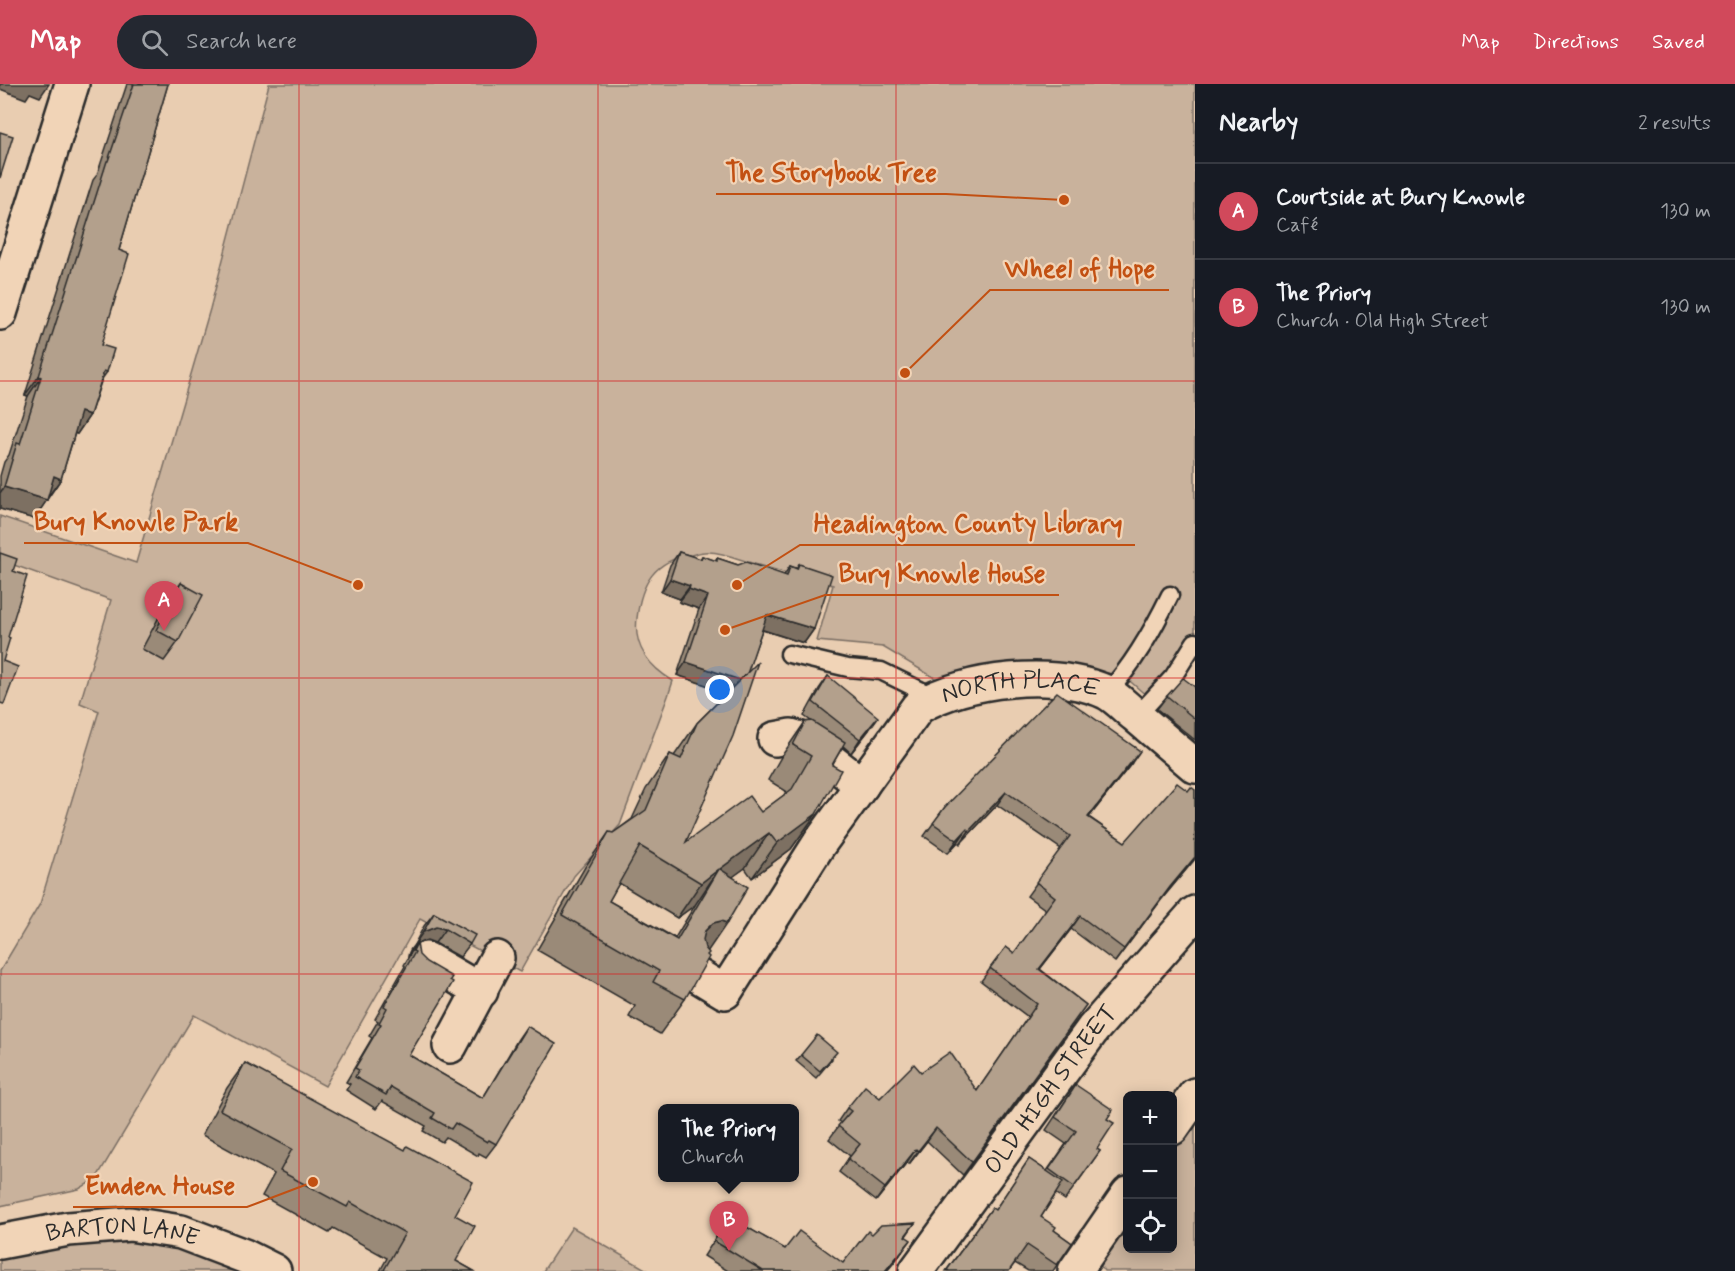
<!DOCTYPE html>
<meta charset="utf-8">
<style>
body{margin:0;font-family:Mynerve,sans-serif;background:#242831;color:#f1f3f6}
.controls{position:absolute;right:18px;bottom:18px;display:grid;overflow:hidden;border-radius:9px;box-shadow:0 3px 15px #0003}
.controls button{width:54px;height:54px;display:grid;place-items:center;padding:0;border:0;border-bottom:2px solid #363941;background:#171b24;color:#f1f3f6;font:30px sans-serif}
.you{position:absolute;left:720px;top:606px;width:21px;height:21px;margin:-15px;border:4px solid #fff;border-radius:50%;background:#1a73e8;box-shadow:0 0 0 9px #1a73e833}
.badge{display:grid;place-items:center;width:39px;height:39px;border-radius:50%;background:#d1495b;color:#fff;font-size:20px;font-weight:700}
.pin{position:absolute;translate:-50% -50px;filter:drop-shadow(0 2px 3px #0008)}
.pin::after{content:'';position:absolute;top:32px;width:21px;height:18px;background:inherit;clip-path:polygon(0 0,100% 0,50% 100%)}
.popup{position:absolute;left:658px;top:1020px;width:141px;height:78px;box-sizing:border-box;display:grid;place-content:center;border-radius:9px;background:#171b24;filter:drop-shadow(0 2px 4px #0005);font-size:20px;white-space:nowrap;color:#9ea1a6}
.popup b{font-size:22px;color:#f1f3f6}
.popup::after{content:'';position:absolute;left:50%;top:100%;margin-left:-12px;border:12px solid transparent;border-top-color:#171b24}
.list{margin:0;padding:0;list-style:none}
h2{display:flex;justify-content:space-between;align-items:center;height:78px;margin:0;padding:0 24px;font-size:26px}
h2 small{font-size:20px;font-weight:400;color:#9ea1a6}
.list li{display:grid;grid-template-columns:39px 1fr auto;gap:18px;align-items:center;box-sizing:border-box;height:96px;padding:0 24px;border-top:2px solid #363941}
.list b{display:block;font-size:22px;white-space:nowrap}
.list p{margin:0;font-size:20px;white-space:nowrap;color:#9ea1a6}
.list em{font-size:20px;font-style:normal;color:#9ea1a6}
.icon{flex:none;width:33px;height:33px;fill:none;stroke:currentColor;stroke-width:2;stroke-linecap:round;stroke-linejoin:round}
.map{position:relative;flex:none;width:1195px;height:1187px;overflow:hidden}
header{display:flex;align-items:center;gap:36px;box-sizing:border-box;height:84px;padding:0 30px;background:#d1495b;color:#fff}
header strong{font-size:28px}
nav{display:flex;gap:33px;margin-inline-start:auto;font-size:21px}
.search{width:420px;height:54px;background:#242831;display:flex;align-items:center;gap:15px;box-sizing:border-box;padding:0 21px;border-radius:33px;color:#9ea1a6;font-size:22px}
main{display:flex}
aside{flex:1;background:#171b24}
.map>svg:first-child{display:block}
</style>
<header>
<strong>Map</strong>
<div class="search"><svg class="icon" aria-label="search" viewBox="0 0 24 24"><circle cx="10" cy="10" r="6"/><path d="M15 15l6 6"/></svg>Search here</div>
<nav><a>Map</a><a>Directions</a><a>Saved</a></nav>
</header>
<main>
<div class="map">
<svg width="1195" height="1187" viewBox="0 0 1195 1187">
<rect width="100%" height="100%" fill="#e9cdb1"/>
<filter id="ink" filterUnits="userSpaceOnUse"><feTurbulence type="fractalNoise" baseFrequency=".0167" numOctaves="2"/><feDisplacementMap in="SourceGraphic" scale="12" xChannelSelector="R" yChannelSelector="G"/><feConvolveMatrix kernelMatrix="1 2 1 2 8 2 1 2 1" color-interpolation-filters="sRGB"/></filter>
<g filter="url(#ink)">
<!-- green -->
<g fill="#c9b29c" stroke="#7a6e64" stroke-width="1.5">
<path d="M269,0H1195V551L1149,614L1124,592L1107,589L1094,597L943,599L883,563L817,557L833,501C808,495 783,488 758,481C743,477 724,468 709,468C703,467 696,470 691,471C654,476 641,500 637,534C633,564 650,583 673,597L668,612L620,741L574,792L520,888L420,835L325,1002L194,931L96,1095L79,1105L0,1122V887L40,820L99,627L80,619L111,516L0,476V432L136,479L210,225Z"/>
<polygon points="1195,1027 1195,1187 1104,1187 1097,1177 1127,1125 1128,1164 1172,1164 1173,1060"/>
<polygon points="572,1143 649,1187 543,1187"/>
<polygon points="90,1156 142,1158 183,1163 249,1187 0,1187 0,1171"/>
</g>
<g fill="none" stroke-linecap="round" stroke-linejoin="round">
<!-- lane casing -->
<g stroke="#2b2b2b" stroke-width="21">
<g id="lane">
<polyline points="789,570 848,584 881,587 934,613"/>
<path d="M1107,609C1134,580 1153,546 1170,511"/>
<polyline points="1136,633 1173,593 1195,558"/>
</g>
</g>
<!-- street casing -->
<g stroke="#2b2b2b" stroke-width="38">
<g id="street">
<polyline points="0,229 72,0"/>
<polyline points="775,655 791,652 804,656 862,701"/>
<polyline points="426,875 481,907"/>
<path id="s1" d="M697,891L725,908L819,760L918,623C966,594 1054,585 1106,608C1116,613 1126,624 1135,631C1155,648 1175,665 1195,682"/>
<polyline points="450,962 497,874"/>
<polyline points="1172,1044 1195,1011"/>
<path id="s2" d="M0,1158L68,1145L130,1140L181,1148L244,1172L274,1187"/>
<path id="s3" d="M916,1187L1093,945L1195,829"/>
<polyline points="1075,1187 1128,1110"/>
</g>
</g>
<!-- lane -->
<use href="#lane" stroke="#f1d4b7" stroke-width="16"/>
<!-- street -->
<use href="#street" stroke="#f1d4b7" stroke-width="33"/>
</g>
<!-- wall -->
<g fill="#9a8a78" stroke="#2b2b2b" stroke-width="1.5" fill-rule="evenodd">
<polygon points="127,0 168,0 119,166 101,261 107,288 102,295 90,331 77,350 75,349 61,395 34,435 0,425 0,392 4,378 9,371 28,312 25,311 93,96 97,91"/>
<path d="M679,468L700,475L702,472L716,477L717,474L738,481L784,491L790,482L796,484L799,480L814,545L804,559L762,546L686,758L761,728L784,711L786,707L768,696L781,673L805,638L811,637L804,632L819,605L828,592L869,646L851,669L843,662L832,681L816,730L791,765L752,794L745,784L732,793L707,867L685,915L660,950L629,933L635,922L537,866L585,783L609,748L613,749L632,735L646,705L670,670L674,672L697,639L728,608L677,591L699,525L679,518L680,515L661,508L670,481ZM619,799L677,834L695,821L675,854L609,817Z"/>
<polygon points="181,499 178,558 164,577 142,565 167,518"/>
<polygon points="1195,603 1195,656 1157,625 1167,612"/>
<polygon points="1131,680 1089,733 1125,758 1188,707 1195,706 1195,775 1161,816 1115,878 1071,845 1040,885 1086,921 963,1091 927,1057 909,1080 907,1078 876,1117 839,1088 850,1072 829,1055 841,1039 838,1037 847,1024 880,1014 921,988 977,1007 1028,933 981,897 1006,863 1014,869 1046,826 1027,812 1061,765 997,721 960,760 958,758 948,769 924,752 945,723"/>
<polygon points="434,829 470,860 460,873 435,859 427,856 417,860 409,971 483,1014 518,955 527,942 496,1060 486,1073 479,1069 478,1072 446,1053 442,1058 423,1047 426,1042 382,1017 376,1025 346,1006 350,1000 346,998 372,954 369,952 378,937 375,935 405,882 404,881 416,860 414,861 424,842"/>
<polygon points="801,971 832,975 816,994 796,977"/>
<polygon points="245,979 455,1131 456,1177 474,1187 380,1187 387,1174 333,1144 329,1149 262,1112 274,1090 202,1051 227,1004"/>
<polygon points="1076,1001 1107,1035 1097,1065 1100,1067 1065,1116 1056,1110 1041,1133 1054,1146 1072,1159 1053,1187 1028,1187 1015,1179 1009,1187 946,1187 992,1124 995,1126 1029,1075 1047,1087 1066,1060 1046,1046"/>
<polygon points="729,1133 785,1165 843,1179 872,1150 915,1139 906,1152 900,1171 887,1187 728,1187 704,1172"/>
</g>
<!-- shaded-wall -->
<g fill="#7d7062" stroke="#2b2b2b" stroke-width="1.5">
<polygon points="0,0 49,0 40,13 30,9 26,15 0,5"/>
<polygon points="39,292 41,293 28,312 25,311"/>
<polygon points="81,328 90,331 77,350 68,347"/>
<polygon points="54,392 61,395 47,414"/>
<polygon points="4,403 47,416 34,435 0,425 0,409"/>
<polygon points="670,495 690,502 680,515 661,508"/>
<polygon points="689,505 708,512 699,525 679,518"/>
<polygon points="767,531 814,545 804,559 757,544"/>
<polygon points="686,578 744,597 735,611 677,591"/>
<polygon points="878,633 869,646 851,669 860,655"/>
<polygon points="1140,667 1131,680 1079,746 1088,733"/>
<polygon points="1006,708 997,721 960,760 969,747"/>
<polygon points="816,730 791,765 752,794 777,759"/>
<polygon points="967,745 958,758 948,769 957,756"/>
<polygon points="769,749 745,784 701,816 720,785"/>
<polygon points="1195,773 1195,775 1161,816 1115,878 1170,803"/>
<polygon points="719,785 695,821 677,834 701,799"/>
<polygon points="1080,832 1071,845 1030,898 1039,885"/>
<polygon points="721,837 727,839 703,874 697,872 705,847 713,839"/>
<polygon points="436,843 445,845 435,859 427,856 414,861 423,848"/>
<polygon points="936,1044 927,1057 909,1080 918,1067"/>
<polygon points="916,1065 907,1078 876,1117 885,1104"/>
<polygon points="911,1156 900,1171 887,1187 885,1187"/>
</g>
<!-- building -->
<g fill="#b3a08c" stroke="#2b2b2b" stroke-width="1.5" fill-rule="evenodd">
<polygon points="134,0 168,0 119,166 129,170 101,261 114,265 107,288 104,287 90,331 81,328 61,395 54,392 47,416 4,403 17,359 20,360 31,325 41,293 39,292 107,77 108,77"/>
<polygon points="0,48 13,52 0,94"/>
<polygon points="679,468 701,475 702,472 717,477 717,474 738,481 746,478 787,492 790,482 797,485 799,480 832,491 814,545 767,531 747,590 740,596 686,578 708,512 689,505 690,502 670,495"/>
<polygon points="0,469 17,475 13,487 27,492 8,553 10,554 3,577 18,583 4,620 0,619"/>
<polygon points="181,499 203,511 178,558 156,546"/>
<path d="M758,578L733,652L686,758L749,712L761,728L792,705L811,672L793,661L805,638L812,637L845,658L832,681L841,686L816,730L777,759L769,749L720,785L748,803L727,839L721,837L713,839L705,847L703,856L705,864L709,869L707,871L709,873L685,915L653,898L659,887L562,831L609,748L613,749L646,726L670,670L681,675L697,639ZM640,762L701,799L719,785L677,856L609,817Z"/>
<polygon points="828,592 878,633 860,655 813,618"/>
<polygon points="1183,594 1195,603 1195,635 1167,612"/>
<polygon points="1057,608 1140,667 1088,733 1125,758 1177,699 1188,707 1191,703 1195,706 1195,773 1170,803 1124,865 1080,832 1039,885 1086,921 972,1078 936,1044 918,1067 916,1065 885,1104 848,1075 860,1060 838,1042 851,1027 847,1024 865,1002 880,1014 914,980 921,988 950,968 977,1007 1037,920 990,884 1006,863 1014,869 1055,813 1036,798 1070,752 1006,708 969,747 967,745 957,756 933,739 945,723"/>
<polygon points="434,829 475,851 470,860 445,845 436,843 423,848"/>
<polygon points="417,859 419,871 426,878 452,893 450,896 453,898 409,971 483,1014 527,942 556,960 496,1060 489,1056 487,1058 455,1039 451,1045 432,1034 435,1029 391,1003 386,1011 355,993 359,986 355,984 381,940 379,939 387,924 384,922 415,868 413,867"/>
<polygon points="817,951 837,968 820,987 801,971"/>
<polygon points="245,979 405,1066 407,1062 473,1098 455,1131 475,1142 456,1177 474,1187 386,1187 384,1186 405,1149 350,1118 347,1123 280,1087 292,1065 220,1026"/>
<polygon points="1076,1001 1113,1026 1107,1035 1114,1039 1097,1065 1100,1067 1074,1103 1049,1085 1076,1047 1055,1033"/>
<polygon points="1029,1075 1063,1098 1041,1133 1056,1143 1054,1146 1072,1159 1057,1181 1027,1161 1009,1187 949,1187 947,1186 992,1124 995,1126"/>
<polygon points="729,1133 785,1165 799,1147 843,1179 868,1147 872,1150 881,1141 915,1139 905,1152 911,1156 885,1187 763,1187 714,1157"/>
</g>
</g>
<!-- grid -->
<path fill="none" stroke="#d62828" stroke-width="1.5" stroke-opacity="0.55" d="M299,0V1187M598,0V1187M896,0V1187M0,297H1195M0,594H1195M0,890H1195"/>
<g text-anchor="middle" stroke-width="4.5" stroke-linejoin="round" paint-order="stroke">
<!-- street labels -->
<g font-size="24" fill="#2b2b2b" stroke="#f1d4b7">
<text dy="8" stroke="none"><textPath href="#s1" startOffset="484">NORTH PLACE</textPath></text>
<text dy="8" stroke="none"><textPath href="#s3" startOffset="226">OLD HIGH STREET</textPath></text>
<text dy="8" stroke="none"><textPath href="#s2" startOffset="124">BARTON LANE</textPath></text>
</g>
</g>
<!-- callouts -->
<path fill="none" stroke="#c25012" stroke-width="2" d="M1064 116L946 110H716M905 289L990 206H1169M358 501L248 459H24M737 501L800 461H1135M725 546L825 511H1059M313 1098L247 1123H73"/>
<g fill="#c25012" stroke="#f1d4b7" stroke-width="2">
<circle cx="1064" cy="116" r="6"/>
<circle cx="905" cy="289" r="6"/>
<circle cx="358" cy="501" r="6"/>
<circle cx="737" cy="501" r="6"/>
<circle cx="725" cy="546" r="6"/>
<circle cx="313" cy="1098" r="6"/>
</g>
<g font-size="26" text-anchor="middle" font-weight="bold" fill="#c25012" stroke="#f1d4b7" stroke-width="4.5" stroke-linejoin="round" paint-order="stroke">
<text x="831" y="97">The Storybook Tree</text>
<text x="1080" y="193">Wheel of Hope</text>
<text x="136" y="446">Bury Knowle Park</text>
<text x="968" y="448">Headington County Library</text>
<text x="942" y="498">Bury Knowle House</text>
<text x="160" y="1110">Emden House</text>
</g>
</svg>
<div class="controls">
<button>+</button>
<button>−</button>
<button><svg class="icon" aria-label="locate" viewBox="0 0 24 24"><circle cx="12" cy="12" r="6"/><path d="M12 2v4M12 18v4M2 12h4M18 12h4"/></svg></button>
</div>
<div class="you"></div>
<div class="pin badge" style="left:164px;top:547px">A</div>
<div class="pin badge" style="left:729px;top:1167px">B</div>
<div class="popup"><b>The Priory</b>Church</div>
</div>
<aside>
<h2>Nearby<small>2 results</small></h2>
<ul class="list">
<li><span class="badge">A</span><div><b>Courtside at Bury Knowle</b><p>Café</p></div><em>130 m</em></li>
<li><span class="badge">B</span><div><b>The Priory</b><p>Church · Old High Street</p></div><em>130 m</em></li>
</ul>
</aside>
</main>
